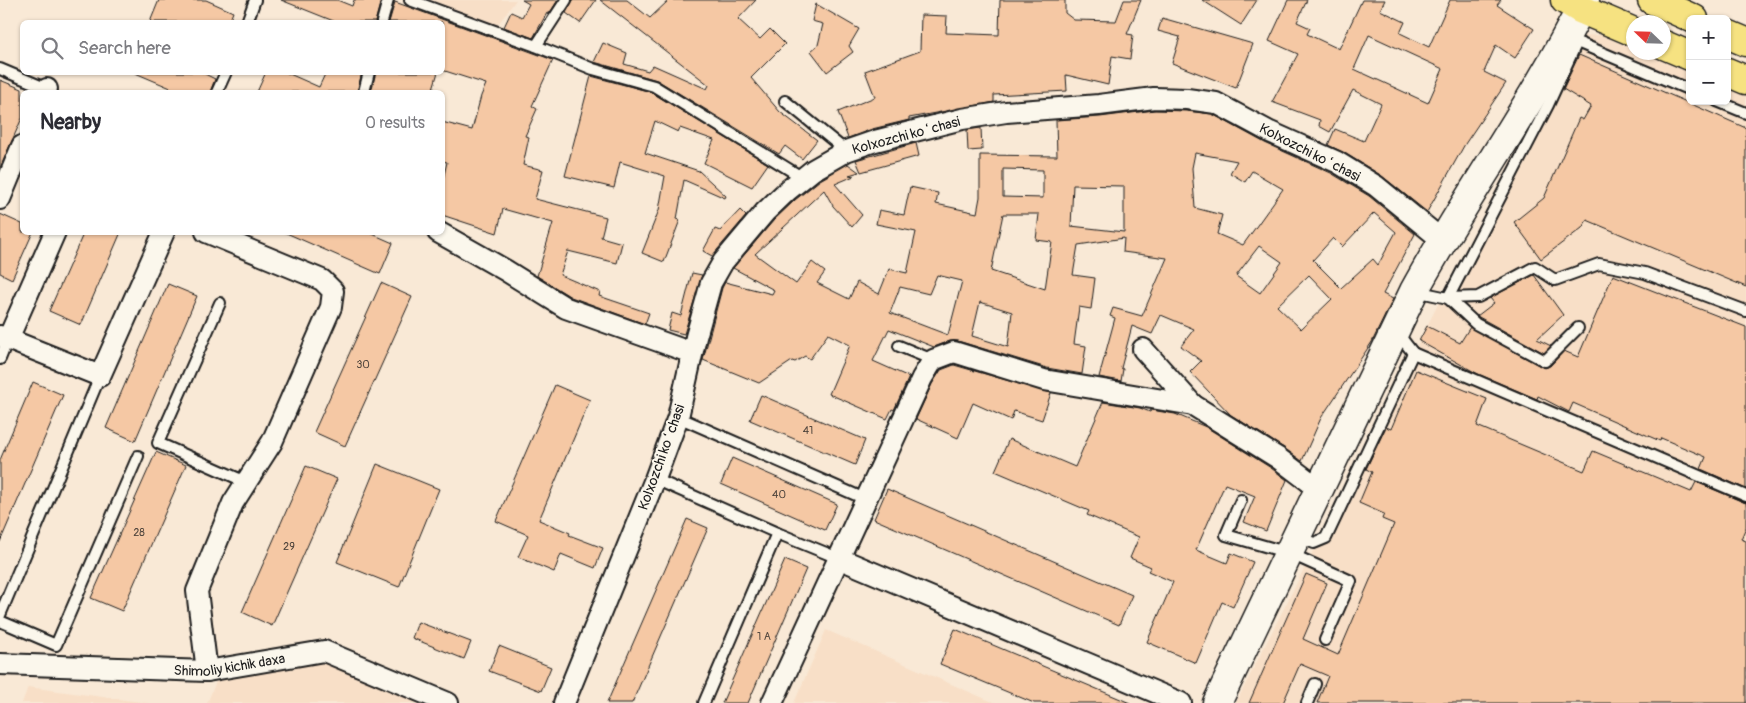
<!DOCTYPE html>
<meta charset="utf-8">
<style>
body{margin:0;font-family:Pangolin,sans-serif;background:#f2f2f3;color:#2b2b33}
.controls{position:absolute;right:15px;top:15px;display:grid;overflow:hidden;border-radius:8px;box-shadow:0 1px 4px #0004}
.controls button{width:45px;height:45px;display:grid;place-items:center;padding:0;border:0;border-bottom:1px solid #e1e1e2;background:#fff;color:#2b2b33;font:25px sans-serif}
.compass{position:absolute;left:1626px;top:15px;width:45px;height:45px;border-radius:50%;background:#fff;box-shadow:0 1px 4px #0004;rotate:293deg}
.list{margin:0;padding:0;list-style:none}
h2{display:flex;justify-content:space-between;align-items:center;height:65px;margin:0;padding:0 20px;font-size:21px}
h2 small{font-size:16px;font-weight:400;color:#7c7c81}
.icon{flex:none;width:28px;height:28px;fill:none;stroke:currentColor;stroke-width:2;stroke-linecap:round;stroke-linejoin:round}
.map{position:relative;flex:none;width:1746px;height:703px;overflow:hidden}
.search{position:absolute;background:#fff;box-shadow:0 1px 4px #0004;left:20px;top:20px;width:425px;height:55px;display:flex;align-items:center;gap:12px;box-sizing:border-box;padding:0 18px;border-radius:8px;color:#7c7c81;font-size:19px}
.panel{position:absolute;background:#fff;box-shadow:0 1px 4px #0004;left:20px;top:90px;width:425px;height:145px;border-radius:8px}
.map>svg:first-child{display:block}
</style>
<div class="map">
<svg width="1746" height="703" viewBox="0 0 1746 703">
<rect width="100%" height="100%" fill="#f9e9d6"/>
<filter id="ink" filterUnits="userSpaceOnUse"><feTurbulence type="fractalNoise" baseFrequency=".02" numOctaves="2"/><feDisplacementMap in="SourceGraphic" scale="10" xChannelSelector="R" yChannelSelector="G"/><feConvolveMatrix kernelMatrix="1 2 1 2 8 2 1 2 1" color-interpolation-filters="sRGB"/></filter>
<g filter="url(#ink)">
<!-- built -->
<g fill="#f8dfc7">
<polygon points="431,0 516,0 496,27"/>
<polygon points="1602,35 1633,48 1634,52 1643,53 1690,72 1690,101 1727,101 1727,87 1746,95 1746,703 1236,703 1574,36"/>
<polygon points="826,630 995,703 794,703"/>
<polygon points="325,661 422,703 207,703 218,677"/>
<polygon points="28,687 148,703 22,703"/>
</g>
<!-- building -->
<g fill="#f5c8a4" stroke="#1c1c1c" fill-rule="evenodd">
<polygon points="159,0 206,0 233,12 229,22 150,22"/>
<polygon points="281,0 337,0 352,6 354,0 381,0 375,22 336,22"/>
<polygon points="522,0 558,0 549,14 547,13 533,38 504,27 511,12 522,17 529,4"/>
<polygon points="573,0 596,0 580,23 566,13"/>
<polygon points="600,0 627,0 650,18 669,0 756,0 738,19 760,39 770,29 785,44 751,78 780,112 817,140 802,159 785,146 779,154 657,80 594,62 603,43 627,53 624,64 648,71 653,65 707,89 709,85"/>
<polygon points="1000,0 1065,0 1065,13 1074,20 1116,21 1124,0 1141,0 1127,34 1133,35 1130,59 1112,56 1108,85 1066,75 1067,91 994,95 994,102 909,118 909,120 872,129 848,138 838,112 875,97 865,71 920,51 921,15 947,16 946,33 999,35"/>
<polygon points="1202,0 1257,0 1241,25"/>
<path d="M1288,0H1307L1297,22L1310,28L1307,34L1339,49L1362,0H1385L1380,10L1405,22L1400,33L1429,47L1450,0H1501L1497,5L1534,29L1515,58L1496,45L1484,72L1506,83L1465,144L1427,212L1382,176L1343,152L1328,145L1335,129L1364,141L1381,104L1353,90L1330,132L1319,126L1320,120L1272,102L1298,54L1269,41ZM1369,35L1443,69L1428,103L1354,69Z"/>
<polygon points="395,2 553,60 532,106 537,109 525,136 529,137 523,165 543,170 535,199 606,217 601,237 622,243 617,263 568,251 560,275 600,292 599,296 649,313 645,324 571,297 537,276 553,223 503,209 497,233 442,215 442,184 447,162 442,161 442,122 472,130 481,96 486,84 442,70 442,22 389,22"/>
<polygon points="816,4 859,29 849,46 853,52 827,72 811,51 818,45 823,24 812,21"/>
<polygon points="1162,18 1253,44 1236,88 1172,63 1180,37 1158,31"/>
<polygon points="1579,55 1746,128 1746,287 1587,220 1582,228 1541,259 1514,222 1544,198 1579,118 1583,120 1591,106 1563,89"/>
<polygon points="133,72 201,72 215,79 210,92 180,92"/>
<polygon points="266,72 285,72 319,87 326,72 362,72 357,92 257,92"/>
<polygon points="376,72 438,72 432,92 371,92"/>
<polygon points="591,76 651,92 768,164 752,187 704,163 714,140 680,128 678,132 655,121 645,153 699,171 726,196 725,198 684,180 677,219 680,220 664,262 642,253 659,210 665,176 620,162 614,188 565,176"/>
<polygon points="0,80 22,89 22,118 0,168"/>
<path d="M1155,110L1186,111L1212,114L1265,143L1331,173L1369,196L1415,234L1383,294L1393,299L1372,342L1321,418L1302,461L1284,448L1231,415L1190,372L1201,361L1181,346L1194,329L1161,315L1152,334L1132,326L1121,368L1123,369L1121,381L1099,377L1115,318L1110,316L1113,308L1142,316L1167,258L1123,252L1124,238L1078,245L1073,275L1095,278L1091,309L1079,307L1074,344L1086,346L1082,374L1047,368L958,341H950L934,347L889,329L873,361L909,377L894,410L892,409L887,419L829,394L850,345L828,334L810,359L805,356L795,362L792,361L759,383L703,360L722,288L725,282L772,294L774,290L733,268L774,220L795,200L820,180L848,164L859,172L849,175L854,176L835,184L862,215L852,227L833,206L824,190L755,254L796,284L812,262L825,272L817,283L849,299L857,282L879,294L889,269L907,273L916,232L876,224L879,210L904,215L910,187L938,193L936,204L977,213L980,197V155L1057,156L1056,120L1100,117ZM1195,153L1237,161L1230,173L1245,182L1252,171L1283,189L1243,245L1217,234L1222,215L1195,208L1192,168ZM1003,169L1043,170V198L1003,197ZM1073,185L1124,186V232L1071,226ZM1374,213L1396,232L1378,265L1373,259L1341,288L1313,260L1333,238L1342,247ZM1003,214H1039L1036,240L1052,242L1045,289L991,271ZM1259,246L1282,262L1260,293L1236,276ZM937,275L962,281L948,335L890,313L900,287L929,294ZM1309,275L1332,299L1301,329L1277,306ZM980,302L1012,312L1008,347L972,336Z"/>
<polygon points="981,128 982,150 968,151 967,130"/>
<polygon points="916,143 919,156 861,172 856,160"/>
<polygon points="740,210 746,216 712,256 703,251 715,229 720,231"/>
<polygon points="0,214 22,224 22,232 33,232 12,279 0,273"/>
<polygon points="84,232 121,232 81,325 49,311"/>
<polygon points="284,232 368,232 393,243 380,274"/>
<polygon points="692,273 702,275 684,334 668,330 672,313 681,316"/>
<polygon points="1534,275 1563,315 1537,339 1551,346 1544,353 1477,316 1494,303 1490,298"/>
<polygon points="1613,275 1746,327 1746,489 1701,469 1706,457 1661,438 1660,441 1573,403 1569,412 1538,396 1537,399 1478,374 1419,341 1427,326 1460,343 1470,327 1542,367 1550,366 1564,351 1578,357"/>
<polygon points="381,283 412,297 345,446 314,432"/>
<polygon points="168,284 197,296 135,441 106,428"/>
<polygon points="954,365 1051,393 1042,420 1014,411 1011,420 973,403 958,438 916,419 932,384 941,370"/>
<polygon points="1416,370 1487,399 1477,426 1584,471 1593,451 1691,492 1696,482 1746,503 1746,527 1741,539 1746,541 1746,703 1317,703 1328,676 1300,664 1283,703 1249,703 1306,574 1327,583 1303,639 1338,655 1394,524 1382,519 1384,514 1359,503 1372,472 1366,469 1386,427 1391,429"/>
<polygon points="33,382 63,395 0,542 0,460"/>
<polygon points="555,385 590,400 539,520 570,533 569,535 603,548 595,568 561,554 554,572 518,557 528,535 496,521"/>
<polygon points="761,395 865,440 855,465 750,420"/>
<polygon points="1103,402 1140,408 1150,412 1151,410 1175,414 1206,427 1271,468 1287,480 1266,531 1244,522 1255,496 1225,484 1196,550 1227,563 1231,553 1253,562 1233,607 1222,602 1196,663 1147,642 1173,582 1148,571 1151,567 1130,558 1139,537 1087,515 1089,511 995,471 1009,439 1075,467"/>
<polygon points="156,452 186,465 122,611 91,598"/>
<polygon points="732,458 837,504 825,530 721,484"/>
<polygon points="377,464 439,489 399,587 337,562"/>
<polygon points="306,466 337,479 272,626 242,612"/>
<polygon points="887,489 1132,595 1119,625 874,519"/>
<polygon points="687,519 708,528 632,703 607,703"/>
<polygon points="785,560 806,569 748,703 722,703"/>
<polygon points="418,622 471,642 464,659 412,638"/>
<polygon points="955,629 1130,703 1034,703 940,664"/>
<polygon points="499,646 551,667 541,691 489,671"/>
</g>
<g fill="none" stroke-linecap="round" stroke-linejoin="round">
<!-- lane casing -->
<g stroke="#1c1c1c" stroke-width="14">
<g id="lane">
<polyline points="410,0 536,46 593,69 654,86 803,178"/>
<polyline points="247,22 255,0"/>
<polyline points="382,22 388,0"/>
<polyline points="536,46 566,0"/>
<polyline points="0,69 50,90"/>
<polyline points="217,92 226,72"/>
<polyline points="364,92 369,72"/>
<polyline points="785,101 846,151"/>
<polyline points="1717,101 1746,113"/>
<polyline points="1415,291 1448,298 1478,297 1535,267 1555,280 1599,264 1645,273 1746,311"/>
<polyline points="220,303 158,443 246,482"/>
<polyline points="1578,328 1545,361 1476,324 1448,298 1548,105 1577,42 1690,90"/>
<polyline points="899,346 933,360"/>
<polyline points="1413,353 1746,496"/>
<polyline points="0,359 8,339"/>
<polyline points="678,417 865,499"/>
<polyline points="655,479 777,533 838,558"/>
<polyline points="1241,500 1226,535 1289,553 1351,581 1325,640"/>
<polyline points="1297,537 1314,543 1326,538 1413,353 1396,331"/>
<polyline points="0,615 100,376"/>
<polyline points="0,621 56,645 138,456"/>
<polyline points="704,703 777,533"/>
<polyline points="1307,703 1315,684"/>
</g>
</g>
<!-- street casing -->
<g stroke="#1c1c1c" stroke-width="24">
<g id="street">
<polyline points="46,92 47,89"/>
<polyline points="0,199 22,146"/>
<polyline points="206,232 322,280 333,291 331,307 272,442 233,503 197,591 207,671"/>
<polyline points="438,232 505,270 566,308 692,353"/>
<polyline points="0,336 100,376 164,232"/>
<polyline points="8,339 55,232"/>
<polyline points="1143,349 1193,405"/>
<polyline points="838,558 1181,703"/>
<path id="s1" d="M0,664L207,671L324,651L448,703"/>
<polyline points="564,703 655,479 678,417 696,337 711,283 723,262 765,212 787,191 813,170 846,151 875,141 962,119 1006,112 1099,105 1154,98 1187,99 1216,103 1270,132 1337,162 1376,186 1442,240"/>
<polyline points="772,703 922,378 933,360 954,352 1044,380 1193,405 1278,458 1319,489"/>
</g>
</g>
<!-- secondary casing -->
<g stroke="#1c1c1c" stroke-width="31">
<path id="secondary" d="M1217,703L1414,291C1468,192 1535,101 1585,0"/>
</g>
<!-- primary casing -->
<g stroke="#1c1c1c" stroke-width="31">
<g id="primary">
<polyline points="1565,0 1580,9 1634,32"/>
<polyline points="1652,0 1694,19"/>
<polyline points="1727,34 1746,42"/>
<polyline points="1664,45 1690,56"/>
<polyline points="1727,72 1746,80"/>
</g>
</g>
<!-- lane -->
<use href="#lane" stroke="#fbf7ec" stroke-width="10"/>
<!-- street -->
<use href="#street" stroke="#fbf7ec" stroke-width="20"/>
<!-- secondary -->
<use href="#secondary" stroke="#fbf7ec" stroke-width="28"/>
<!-- primary -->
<use href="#primary" stroke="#f6e281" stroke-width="28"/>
</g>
</g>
<g text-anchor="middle" stroke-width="4" stroke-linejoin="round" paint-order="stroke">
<!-- number labels -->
<g font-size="11" fill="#52473e">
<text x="363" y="368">30</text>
<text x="808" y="434">41</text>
<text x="779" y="498">40</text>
<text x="139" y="536">28</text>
<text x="289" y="550">29</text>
<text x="764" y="640">1 А</text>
</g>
<!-- street labels -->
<g font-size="14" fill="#1c1c1c" stroke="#fbf7ec">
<text transform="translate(906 135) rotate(-15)" y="5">Kolxozchi koʻchasi</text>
<text transform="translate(1310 152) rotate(27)" y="5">Kolxozchi koʻchasi</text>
<text transform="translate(661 457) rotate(-70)" y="5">Kolxozchi koʻchasi</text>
<text dy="5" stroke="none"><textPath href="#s1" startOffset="230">Shimoliy kichik daxa</textPath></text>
</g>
</g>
</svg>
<div class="controls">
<button>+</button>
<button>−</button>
</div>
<svg class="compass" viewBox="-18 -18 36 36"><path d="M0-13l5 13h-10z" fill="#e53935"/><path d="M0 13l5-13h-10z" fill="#7c7c81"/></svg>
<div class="search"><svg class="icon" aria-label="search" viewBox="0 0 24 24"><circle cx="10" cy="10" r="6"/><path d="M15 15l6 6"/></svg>Search here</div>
<section class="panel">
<h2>Nearby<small>0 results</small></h2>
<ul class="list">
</ul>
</section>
</div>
